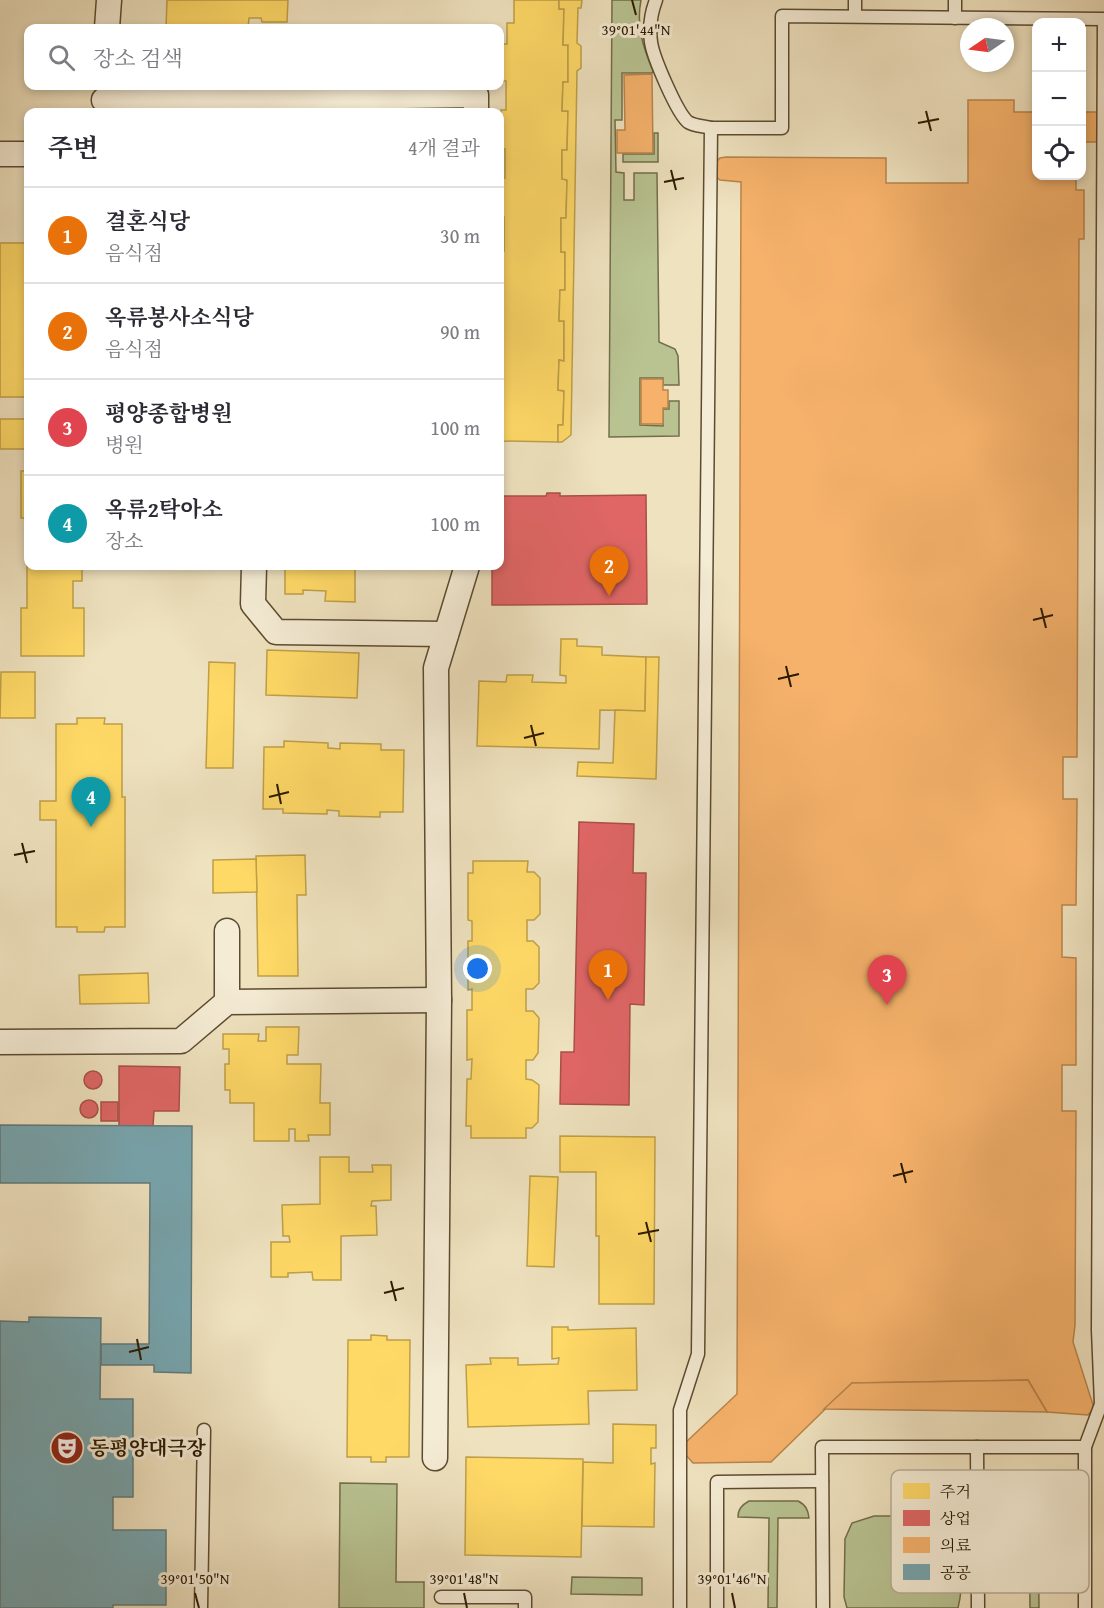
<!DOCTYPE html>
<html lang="ko">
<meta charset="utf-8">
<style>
body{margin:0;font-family:"Gentium Book Plus","Noto Serif KR",serif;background:#f2f2f3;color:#2b2b33}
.controls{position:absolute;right:18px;top:18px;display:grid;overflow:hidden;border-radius:12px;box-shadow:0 3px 9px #0003}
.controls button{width:54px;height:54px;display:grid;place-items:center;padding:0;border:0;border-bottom:2px solid #e1e1e2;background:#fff;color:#2b2b33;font:30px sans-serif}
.compass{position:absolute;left:960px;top:18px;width:54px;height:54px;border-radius:50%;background:#fff;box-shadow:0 3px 9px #0003;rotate:257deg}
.you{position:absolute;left:478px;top:969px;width:21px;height:21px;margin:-15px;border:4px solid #fff;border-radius:50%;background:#1a73e8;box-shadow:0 0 0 9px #1a73e833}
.badge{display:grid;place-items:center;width:39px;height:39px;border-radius:50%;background:#1a73e8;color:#fff;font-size:20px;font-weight:700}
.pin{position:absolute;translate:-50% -50px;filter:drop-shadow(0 2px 3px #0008)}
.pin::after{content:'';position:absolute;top:32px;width:21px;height:18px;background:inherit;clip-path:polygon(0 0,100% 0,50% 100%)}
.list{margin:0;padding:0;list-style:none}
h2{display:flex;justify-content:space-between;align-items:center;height:78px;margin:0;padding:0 24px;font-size:26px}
h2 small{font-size:20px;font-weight:400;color:#7c7c81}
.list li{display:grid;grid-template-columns:39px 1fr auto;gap:18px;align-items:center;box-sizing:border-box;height:96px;padding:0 24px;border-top:2px solid #e1e1e2}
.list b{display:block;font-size:22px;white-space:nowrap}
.list p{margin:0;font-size:20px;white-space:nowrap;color:#7c7c81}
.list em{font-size:20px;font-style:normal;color:#7c7c81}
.icon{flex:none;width:33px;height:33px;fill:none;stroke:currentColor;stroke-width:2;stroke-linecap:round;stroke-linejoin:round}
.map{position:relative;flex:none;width:1104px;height:1608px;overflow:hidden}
.search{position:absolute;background:#fff;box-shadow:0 3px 9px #0003;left:24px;top:24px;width:480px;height:66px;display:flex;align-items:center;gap:15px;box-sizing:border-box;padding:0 21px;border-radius:12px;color:#7c7c81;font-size:22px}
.panel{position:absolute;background:#fff;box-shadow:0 3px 9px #0003;left:24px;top:108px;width:480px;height:462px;border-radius:12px}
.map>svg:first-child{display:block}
</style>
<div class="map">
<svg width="1104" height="1608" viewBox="0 0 1104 1608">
<rect width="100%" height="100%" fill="#efe2bf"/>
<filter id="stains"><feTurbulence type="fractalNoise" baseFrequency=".00333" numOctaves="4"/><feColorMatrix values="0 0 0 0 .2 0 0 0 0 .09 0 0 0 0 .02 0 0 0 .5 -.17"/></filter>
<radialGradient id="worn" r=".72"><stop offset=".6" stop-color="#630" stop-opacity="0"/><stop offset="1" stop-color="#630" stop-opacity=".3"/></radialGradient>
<!-- green -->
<g fill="#b9c392" stroke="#726e4a" stroke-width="1.5">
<path d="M612,0H641C636,26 643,47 653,71L652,73H622V120H615L616,172L624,173V200H634V173H657L659,342L675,349L678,356L679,385H663V378H640V425L663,426V409H669V401H679V436L609,437Z"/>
<polygon points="654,133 658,133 658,162 623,162 623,154 654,154"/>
<polygon points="340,1483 397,1484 396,1582 424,1582 424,1608 339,1608"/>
<path d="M1009,1492H1058C1066,1496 1068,1500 1069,1509H1038L1039,1608H1030L1029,1509H998C999,1500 1001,1496 1009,1492Z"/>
<path d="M749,1501H798C806,1505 808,1510 809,1518H778L777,1608H768L769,1518L738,1517C738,1509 742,1505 749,1501Z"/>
<path d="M874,1516C900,1517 930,1512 954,1524C965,1542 963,1588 958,1608H847L844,1597L845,1539L852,1523Z"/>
<polygon points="572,1577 642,1578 642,1595 571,1594"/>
</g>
<!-- homes -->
<g fill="#ffd966" stroke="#bf9f48" stroke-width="1.5">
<polygon points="167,0 288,0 287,22 262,22 261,18 249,18 248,28 166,28"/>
<polygon points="514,0 559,0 559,9 564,9 563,45 568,45 568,82 563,82 562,111 568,111 567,150 562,150 562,179 567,180 566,218 561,218 561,252 565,252 565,290 560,290 559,321 564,321 564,361 559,360 558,390 564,391 563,425 558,425 558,442 501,441 500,390 502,390 502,359 500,359 500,320 503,320 503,289 500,289 500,251 504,251 504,217 500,217 500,178 505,178 505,149 501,149 501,110 506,110 506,81 502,81 502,44 507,44 507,23 514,23"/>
<polygon points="559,0 582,0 581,8 578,8 577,43 581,46 581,68 577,71 571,435 562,442 558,442 558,425 563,425 564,391 558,390 559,360 564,361 564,321 559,321 560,290 565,290 565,252 561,252 561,218 566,218 567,180 562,179 562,150 567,150 568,111 562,111 563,82 568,82 568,45 563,45 564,9 559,9"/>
<rect x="0" y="243" width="28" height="154"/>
<rect x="0" y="419" width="28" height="30"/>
<polygon points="21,471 28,471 28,566 82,566 82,581 73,581 73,608 84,608 84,656 21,656 21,608 27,608 27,518 21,518"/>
<polygon points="285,566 355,566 355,602 325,601 326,591 303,590 303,594 285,594"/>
<polygon points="561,639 577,639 577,646 602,647 602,655 646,657 645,711 600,710 599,749 477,746 479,681 506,682 507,675 533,675 532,682 566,683 566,676 560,675"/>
<polygon points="267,650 359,653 357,698 266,695"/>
<polygon points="646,657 659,657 656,779 577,776 578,762 613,763 615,710 645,711"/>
<polygon points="209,662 235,663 233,768 206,768"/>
<polygon points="1,672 35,672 35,718 0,718"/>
<polygon points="77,718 105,718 104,724 122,724 122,797 125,797 125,927 105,927 104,932 77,932 77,927 56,927 56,820 40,820 40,801 56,801 56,724 77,724"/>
<polygon points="284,741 328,743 328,748 340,749 340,743 381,744 381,750 404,750 403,812 380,812 380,817 339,816 339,811 327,810 327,814 283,813 283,809 263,809 264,747 284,747"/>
<polygon points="305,855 306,895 297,895 298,976 258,976 256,856"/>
<polygon points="256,859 257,892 213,893 213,860"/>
<polygon points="473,861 528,861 527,872 534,872 540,878 540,914 534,920 527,920 527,941 533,941 539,947 539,983 533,989 526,989 526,1011 533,1011 539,1018 538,1053 533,1060 526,1060 526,1079 532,1080 539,1085 538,1122 532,1128 526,1128 526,1138 471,1138 471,1126 466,1126 467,1079 471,1079 472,1059 467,1060 467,1010 472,1010 472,989 468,990 468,941 472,941 472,921 468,920 468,873 473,873"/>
<polygon points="148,973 149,1003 80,1004 79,975"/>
<polygon points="266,1027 299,1027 298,1055 287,1055 287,1064 321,1064 320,1103 330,1103 330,1135 308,1135 309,1141 295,1141 295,1129 289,1129 289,1141 254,1141 254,1103 230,1103 230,1090 225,1090 225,1064 229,1064 229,1049 223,1049 223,1034 259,1034 258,1041 266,1041"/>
<polygon points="560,1136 655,1137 654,1304 599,1304 599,1236 596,1236 596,1172 560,1172"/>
<polygon points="320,1157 349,1157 349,1172 373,1172 372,1165 391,1165 391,1200 372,1201 371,1206 376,1206 377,1235 341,1236 341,1280 313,1280 312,1272 288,1273 288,1277 271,1277 271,1242 290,1242 289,1236 283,1236 282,1205 320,1204"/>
<polygon points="530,1176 558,1177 554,1267 527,1266"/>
<polygon points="552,1327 568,1327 568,1330 636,1328 637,1390 588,1391 589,1424 468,1427 466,1365 491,1364 490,1358 518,1358 518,1365 558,1364 559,1358 552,1359"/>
<polygon points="371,1335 387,1336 387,1340 410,1340 409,1457 386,1457 386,1462 371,1462 371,1457 347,1457 348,1340 371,1340"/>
<polygon points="613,1424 656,1425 656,1448 651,1448 651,1464 655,1463 654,1527 582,1526 583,1462 613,1463"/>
<polygon points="466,1457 583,1459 581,1557 465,1555"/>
</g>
<!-- shops -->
<g fill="#e06666" stroke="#aa4f48" stroke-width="1.5">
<polygon points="547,493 560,493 560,496 646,495 647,604 492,605 492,566 500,566 500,496 546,496"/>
<polygon points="579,822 634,824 633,873 646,873 644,1005 630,1004 629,1105 560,1104 561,1052 574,1052"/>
<polygon points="119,1066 180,1067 179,1111 154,1111 153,1126 119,1126"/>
<circle cx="93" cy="1080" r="9"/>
<circle cx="89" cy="1109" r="9"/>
<rect x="101" y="1102" width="17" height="19"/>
</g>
<!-- health -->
<g fill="#f6b26b" stroke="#b9844b" stroke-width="1.5">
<polygon points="652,74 653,153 617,153 617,130 625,130 624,75"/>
<polygon points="968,100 1014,100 1014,112 1036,112 1036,176 1076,176 1076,190 1084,190 1084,239 1079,239 1077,757 1063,757 1063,799 1077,799 1076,905 1062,905 1062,957 1076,958 1076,1065 1062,1065 1062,1111 1076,1111 1075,1325 1073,1342 1094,1408 1088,1415 1047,1412 1028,1380 852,1383 771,1462 693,1463 685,1454 684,1444 737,1394 741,182 720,180 715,176 715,163 720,158 726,157 886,158 886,183 968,183"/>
<rect x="1082" y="112" width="22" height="30"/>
<polygon points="641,379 663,379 663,390 668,390 668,408 663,408 663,424 641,424"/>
<polygon points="1028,1380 1047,1412 824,1409 852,1383"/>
</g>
<!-- public -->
<g fill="#76a5af" stroke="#607b7b" stroke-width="1.5">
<polygon points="0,1125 192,1126 191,1373 154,1372 154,1365 101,1365 101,1344 149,1344 150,1183 0,1183"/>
<polygon points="29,1317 101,1318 100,1399 133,1399 133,1497 113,1497 113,1530 166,1530 166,1605 113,1605 113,1608 0,1608 0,1321 29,1322"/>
</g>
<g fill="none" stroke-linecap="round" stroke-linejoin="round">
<!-- service casing -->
<g stroke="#5c4b30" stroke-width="15">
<g id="service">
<path d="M656,0C651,13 649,28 651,42C653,57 677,113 688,122C694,126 704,126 711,128"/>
<polyline points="855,0 855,16"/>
<polyline points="955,18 955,0"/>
<polyline points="977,1447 978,1608"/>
<polyline points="441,1597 525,1597 525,1608"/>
<polyline points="201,1608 204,1430"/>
<polyline points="680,1608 680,1410 698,1354 711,128 782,128 782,16 1104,19 1098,1330 1101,1404 1085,1447 1085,1608"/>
<polyline points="717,1608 717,1482 822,1481"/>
<polyline points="823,1608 822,1447 1085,1447"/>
</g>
</g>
<!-- minor casing -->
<g stroke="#5c4b30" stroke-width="27">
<g id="minor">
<polyline points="107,28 109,0"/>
<polyline points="104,100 476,95 476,112"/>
<polyline points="0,154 28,154"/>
<polyline points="254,566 253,604 276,632 446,634"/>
<polyline points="227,931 227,1002"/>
<polyline points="0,1042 181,1041 227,1002 439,1000"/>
<polyline points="435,1458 439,1000 436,668 467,566"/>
</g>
</g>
<!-- service -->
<use href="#service" stroke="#f5ecd5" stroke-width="12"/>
<!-- minor -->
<use href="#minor" stroke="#f5ecd5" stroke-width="24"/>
</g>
<!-- ticks -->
<path fill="none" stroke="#2b1901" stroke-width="2" d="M632,0L636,15M926,111L931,131M918,123L939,119M671,170L676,190M664,182L684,178M1041,608L1046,628M1033,620L1053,615M786,666L791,687M778,679L799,674M531,725L536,746M524,738L544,733M277,784L281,804M269,797L289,792M22,843L27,863M14,855L35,851M901,1163L906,1183M893,1176L913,1171M646,1222L651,1242M638,1234L659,1230M391,1281L396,1301M384,1293L404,1288M137,1339L141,1360M129,1352L149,1347M195,1593L199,1608M464,1593L467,1608M732,1593L735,1608"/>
<!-- icons -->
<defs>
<g id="theatre-disc" transform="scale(1.725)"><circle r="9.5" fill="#8f2418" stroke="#f5ecd5"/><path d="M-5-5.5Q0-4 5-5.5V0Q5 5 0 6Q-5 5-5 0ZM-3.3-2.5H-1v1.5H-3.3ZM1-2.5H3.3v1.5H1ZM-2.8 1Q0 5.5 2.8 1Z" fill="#fff"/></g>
</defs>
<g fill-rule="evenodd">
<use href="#theatre-disc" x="67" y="1448"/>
</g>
<g text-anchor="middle" stroke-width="6" stroke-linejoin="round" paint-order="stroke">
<!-- poi labels -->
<g font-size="20" font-weight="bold" fill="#2b1901" stroke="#f5ecd5" text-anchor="start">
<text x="90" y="1455">동평양대극장</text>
</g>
</g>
<!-- legend -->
<rect x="891" y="1470" width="198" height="123" rx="9" fill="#f5ecd5" stroke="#b8ad95" stroke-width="1.5"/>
<rect x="903" y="1483" width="27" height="16" fill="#ffd966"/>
<rect x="903" y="1510" width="27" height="16" fill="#e06666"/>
<rect x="903" y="1537" width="27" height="16" fill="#f6b26b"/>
<rect x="903" y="1564" width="27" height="16" fill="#76a5af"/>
<g font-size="16" fill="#2b1901">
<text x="940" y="1497">주거</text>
<text x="940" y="1524">상업</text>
<text x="940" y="1551">의료</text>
<text x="940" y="1578">공공</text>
</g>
<g font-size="15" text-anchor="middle" fill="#2b1901" stroke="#f5ecd5" stroke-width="6" stroke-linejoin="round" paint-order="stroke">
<text x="636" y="35">39°01'44"N</text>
<text x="195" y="1584">39°01'50"N</text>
<text x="464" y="1584">39°01'48"N</text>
<text x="732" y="1584">39°01'46"N</text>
</g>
<rect width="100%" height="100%" filter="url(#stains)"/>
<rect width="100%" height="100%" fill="url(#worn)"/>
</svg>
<div class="controls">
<button>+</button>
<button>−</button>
<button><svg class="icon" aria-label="locate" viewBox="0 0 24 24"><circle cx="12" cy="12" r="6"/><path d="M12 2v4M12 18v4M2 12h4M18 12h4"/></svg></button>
</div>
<svg class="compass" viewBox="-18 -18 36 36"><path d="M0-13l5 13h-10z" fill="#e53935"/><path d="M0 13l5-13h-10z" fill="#7c7c81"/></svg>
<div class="you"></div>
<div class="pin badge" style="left:608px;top:1000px;background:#e8710a">1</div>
<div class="pin badge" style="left:609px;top:596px;background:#e8710a">2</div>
<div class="pin badge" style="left:887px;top:1005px;background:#e0444e">3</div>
<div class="pin badge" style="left:91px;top:827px;background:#0f9aa8">4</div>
<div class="search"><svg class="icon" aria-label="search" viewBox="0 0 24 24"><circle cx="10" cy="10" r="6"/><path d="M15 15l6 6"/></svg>장소 검색</div>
<section class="panel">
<h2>주변<small>4개 결과</small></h2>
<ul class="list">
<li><span class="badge" style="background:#e8710a">1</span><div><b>결혼식당</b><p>음식점</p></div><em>30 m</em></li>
<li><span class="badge" style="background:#e8710a">2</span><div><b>옥류봉사소식당</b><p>음식점</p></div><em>90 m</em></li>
<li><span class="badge" style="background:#e0444e">3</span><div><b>평양종합병원</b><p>병원</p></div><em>100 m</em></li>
<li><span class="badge" style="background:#0f9aa8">4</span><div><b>옥류2탁아소</b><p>장소</p></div><em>100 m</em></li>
</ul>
</section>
</div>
